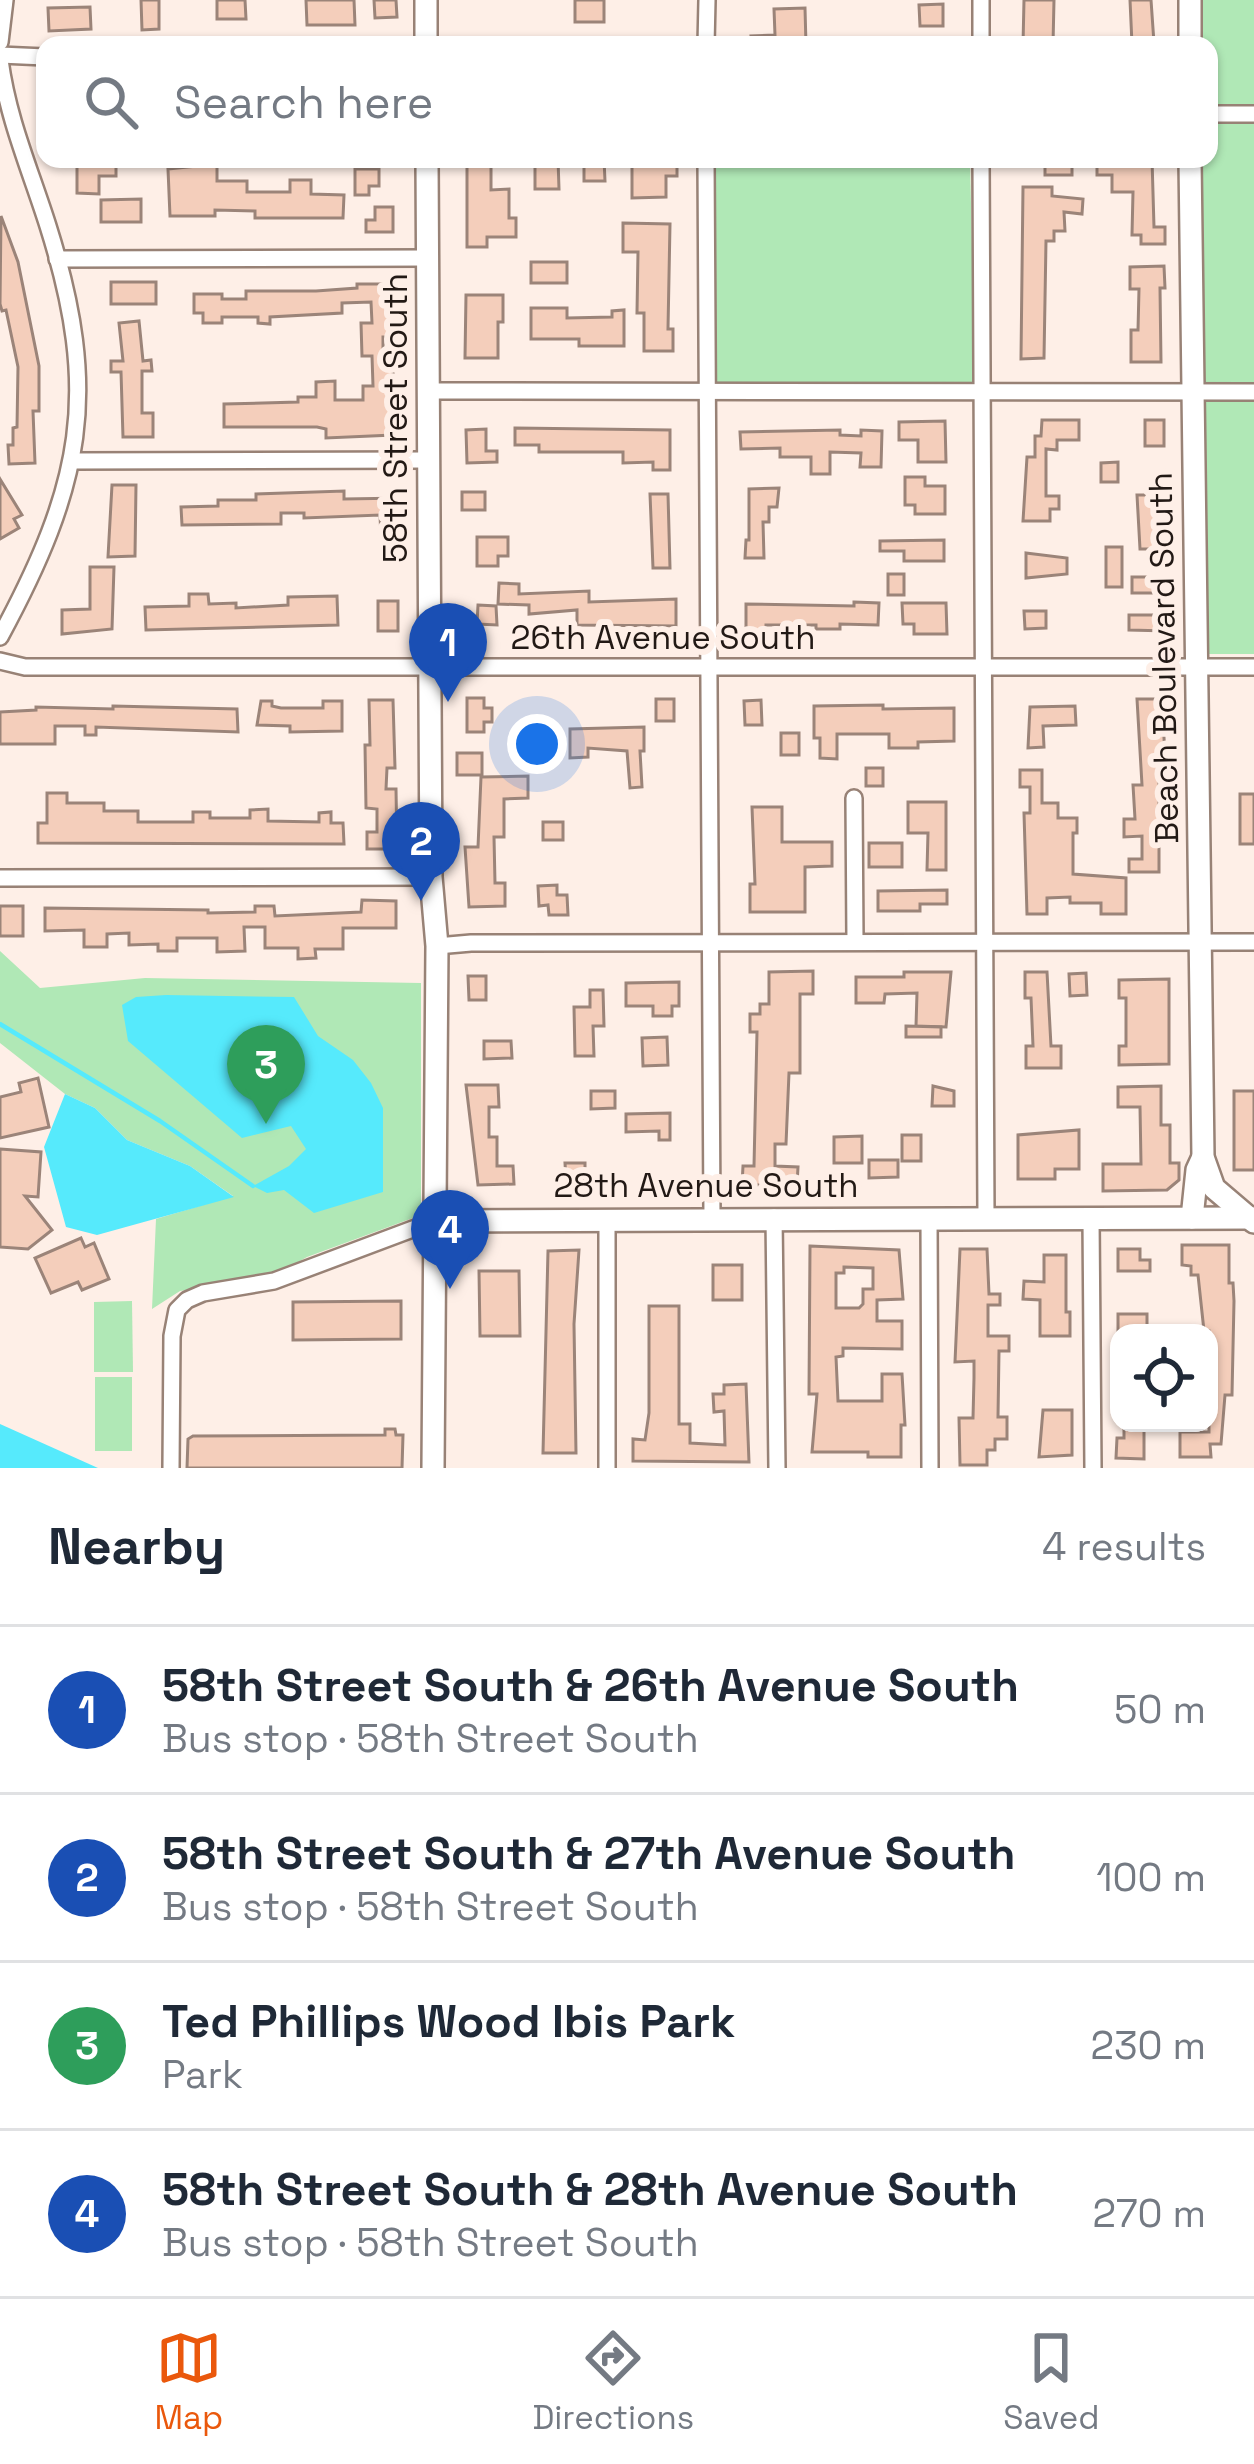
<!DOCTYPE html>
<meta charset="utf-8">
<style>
body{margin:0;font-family:"Space Grotesk",sans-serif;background:#f6f6f7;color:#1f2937}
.controls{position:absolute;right:36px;bottom:36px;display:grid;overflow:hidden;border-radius:24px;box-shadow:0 3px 9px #0004}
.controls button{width:108px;height:108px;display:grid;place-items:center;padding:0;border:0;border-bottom:3px solid #e0e1e3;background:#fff;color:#1f2937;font:60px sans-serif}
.you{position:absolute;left:537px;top:744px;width:42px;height:42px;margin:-30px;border:9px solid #fff;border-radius:50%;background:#1a73e8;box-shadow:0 0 0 18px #1a73e833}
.badge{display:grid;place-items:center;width:78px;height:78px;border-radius:50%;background:#ea580c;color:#fff;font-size:39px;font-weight:700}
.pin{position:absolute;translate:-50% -99px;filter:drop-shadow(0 3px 6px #0008)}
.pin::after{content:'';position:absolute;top:63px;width:42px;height:36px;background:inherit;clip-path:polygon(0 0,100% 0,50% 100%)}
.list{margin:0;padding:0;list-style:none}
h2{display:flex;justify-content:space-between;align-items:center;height:156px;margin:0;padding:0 48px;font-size:51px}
h2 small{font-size:39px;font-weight:400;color:#747a83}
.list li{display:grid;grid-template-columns:78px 1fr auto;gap:36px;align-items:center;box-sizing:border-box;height:168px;padding:0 48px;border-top:3px solid #e0e1e3}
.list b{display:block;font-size:45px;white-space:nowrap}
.list p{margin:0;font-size:39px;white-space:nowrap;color:#747a83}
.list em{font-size:39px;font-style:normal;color:#747a83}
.icon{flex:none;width:66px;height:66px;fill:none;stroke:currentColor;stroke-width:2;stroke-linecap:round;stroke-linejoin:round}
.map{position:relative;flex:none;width:1254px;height:1468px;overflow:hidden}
.search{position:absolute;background:#fff;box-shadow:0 3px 9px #0004;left:36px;right:36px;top:36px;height:132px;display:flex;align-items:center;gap:30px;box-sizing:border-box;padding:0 42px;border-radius:24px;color:#747a83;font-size:45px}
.sheet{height:828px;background:#fff}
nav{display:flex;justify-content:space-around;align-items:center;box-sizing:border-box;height:168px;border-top:3px solid #e0e1e3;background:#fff;font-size:33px;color:#747a83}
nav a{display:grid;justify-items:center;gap:6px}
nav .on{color:#ea580c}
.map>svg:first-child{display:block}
</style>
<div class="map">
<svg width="1254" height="1468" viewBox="0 0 1254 1468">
<rect width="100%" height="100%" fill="#feefe7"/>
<!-- green -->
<g fill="#b0e8b6">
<polygon points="1201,0 1254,0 1254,654 1205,654 1202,159 1209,159 1209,45 1201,45"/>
<polygon points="713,159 970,159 975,385 713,383"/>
<polygon points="0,951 40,988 145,978 421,983 421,1215 307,1257 270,1278 180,1291 152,1309 156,1219 233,1196 190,1166 127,1140 95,1108 65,1094 0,1043"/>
<polygon points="132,1301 133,1372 94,1372 94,1302"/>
<rect x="95" y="1377" width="37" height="74"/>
</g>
<!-- water -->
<g fill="#56eafc">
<polygon points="166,995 294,997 318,1036 353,1060 371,1083 383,1108 383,1192 314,1213 284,1190 267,1193 253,1186 289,1166 306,1149 291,1126 242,1138 128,1041 122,1005 136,997"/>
<polygon points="65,1094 95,1108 127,1140 190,1166 234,1197 97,1235 66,1227 44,1147"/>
<polygon points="0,1424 98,1468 0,1468"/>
</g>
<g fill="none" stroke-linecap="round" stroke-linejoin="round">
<!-- stream -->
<polyline stroke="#56eafc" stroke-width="4.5" points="0,1024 160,1121 253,1186"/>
</g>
<!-- building -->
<g fill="#f4cebb" stroke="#9b8479" stroke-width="3" fill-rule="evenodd">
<polygon points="141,0 159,0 159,29 142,30"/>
<polygon points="217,0 245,0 246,19 217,19"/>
<polygon points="306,0 354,0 355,25 307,25"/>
<polygon points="374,0 396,0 397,17 375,18"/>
<rect x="575" y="0" width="29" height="22"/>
<polygon points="1024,0 1054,0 1053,45 1023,45"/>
<polygon points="1130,0 1151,0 1154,43 1132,44"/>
<polygon points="943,4 943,26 920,26 919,5"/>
<polygon points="90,7 91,29 49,31 48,8"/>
<polygon points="805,8 806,45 752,45 751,36 775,35 774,9"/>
<polygon points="77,159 116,159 116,176 99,176 99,194 77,193"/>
<polygon points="467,159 491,159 491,190 509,189 509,218 516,218 516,237 487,237 487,247 467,247"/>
<polygon points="535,159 558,159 559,189 535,189"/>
<polygon points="584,159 604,159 605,181 584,181"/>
<polygon points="654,159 677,159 677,176 666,176 666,197 632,198 632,166 654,165"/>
<rect x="1045" y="159" width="27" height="16"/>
<polygon points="1152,159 1154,227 1165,227 1165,244 1141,244 1141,235 1132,235 1133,192 1112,192 1112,175 1097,175 1097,160"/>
<polygon points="217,164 217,181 247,181 247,192 290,192 290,180 311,180 311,194 344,195 343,218 255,218 255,211 215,210 215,216 170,216 168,169"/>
<polygon points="355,169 379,169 379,186 369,186 369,195 355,195"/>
<polygon points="1023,187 1052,187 1052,196 1083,199 1082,214 1064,212 1065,231 1054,231 1054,241 1046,241 1044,358 1021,359"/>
<polygon points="141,199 141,222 101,222 101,200"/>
<polygon points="375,207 393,207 393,232 366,232 366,220 375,220"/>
<polygon points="1,216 18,262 39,366 39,411 33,411 35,463 9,464 8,445 13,445 13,428 17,427 18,367 6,310 2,311 0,304"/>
<polygon points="623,223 670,224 668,329 673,329 673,351 644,351 644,313 637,313 638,252 623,252"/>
<rect x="531" y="262" width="36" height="21"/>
<polygon points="1164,266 1165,288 1160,288 1161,362 1131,362 1131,330 1138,330 1139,289 1130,289 1130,267"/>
<rect x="111" y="282" width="45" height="22"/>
<polygon points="357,284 394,284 394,337 383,337 383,366 393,365 393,435 326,438 326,429 317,427 224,427 224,404 298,402 298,397 316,397 316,382 335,381 335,400 363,400 363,386 373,386 372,356 362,356 361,323 372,323 371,302 342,303 342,313 270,317 270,324 258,323 258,317 222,317 222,323 203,323 203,313 194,313 194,294 222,294 222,299 246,299 246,291 316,291 357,288"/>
<polygon points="466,295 503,295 503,322 498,322 498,358 465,358"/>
<polygon points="531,308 567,308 567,318 612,317 612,311 624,310 624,346 579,346 579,339 531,339"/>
<polygon points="139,321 143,361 151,360 152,371 142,371 142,413 153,413 153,437 123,437 121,372 111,372 111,361 123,361 119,323"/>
<polygon points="1042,420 1079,420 1079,440 1057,440 1057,450 1046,449 1046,496 1059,496 1059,509 1050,509 1050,521 1023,521 1027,457 1035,457 1035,436 1041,436"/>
<rect x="1145" y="420" width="19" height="26"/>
<polygon points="945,421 946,462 918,462 918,440 899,440 899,422"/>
<polygon points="515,428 670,430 670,470 653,470 653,462 623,463 623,452 539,452 539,445 515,445"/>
<polygon points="486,429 486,451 497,451 497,462 467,463 466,430"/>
<polygon points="840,430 840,435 861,436 861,430 882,431 881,467 860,467 861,453 830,452 830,474 811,474 811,457 780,457 780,448 741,449 740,432"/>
<polygon points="1118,462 1118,482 1101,482 1101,463"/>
<polygon points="905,477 925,477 925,486 945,486 945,514 915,514 915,505 905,505"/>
<polygon points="0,479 22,515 14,519 19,528 0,539"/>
<polygon points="112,485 136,485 135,556 108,557"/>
<polygon points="779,488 777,507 769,507 769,522 763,522 764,558 745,558 746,540 749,540 749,489"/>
<polygon points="344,491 344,499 404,498 406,538 381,539 380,515 304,518 304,513 281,513 281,524 182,525 181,507 218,506 218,500 256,500 256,494"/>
<rect x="462" y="492" width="23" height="18"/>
<polygon points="650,494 668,494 670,568 653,568"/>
<polygon points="1137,495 1162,495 1167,549 1140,549"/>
<polygon points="477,537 508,537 508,556 498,556 498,566 477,566"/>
<polygon points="944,540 944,561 904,561 904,551 880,551 880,541"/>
<rect x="1106" y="547" width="16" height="40"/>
<polygon points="1026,553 1067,558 1067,574 1026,578"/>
<polygon points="90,567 114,567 112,629 62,634 62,610 90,609"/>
<rect x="888" y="574" width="16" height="21"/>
<rect x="1132" y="577" width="35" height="16"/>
<polygon points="499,583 519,584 519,594 589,591 589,602 676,599 676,626 577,625 577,610 529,614 529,605 498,604"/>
<polygon points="189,594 208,594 209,604 236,603 236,608 288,605 288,597 337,596 338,625 146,630 145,607 189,606"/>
<rect x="378" y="601" width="20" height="30"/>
<polygon points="854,602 879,603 878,625 840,624 840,629 816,629 816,625 766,625 766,633 746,633 746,604 854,606"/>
<polygon points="902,603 946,603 947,634 914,634 914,624 903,624"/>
<polygon points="478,605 496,606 497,625 477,624"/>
<polygon points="1024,611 1046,611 1046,628 1025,629"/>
<polygon points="1129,615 1167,615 1167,631 1129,630"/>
<polygon points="467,698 484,698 484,708 492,708 492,722 484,722 484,732 467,732"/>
<rect x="656" y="699" width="18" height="22"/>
<polygon points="1137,699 1162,699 1165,757 1159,757 1159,872 1129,872 1129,859 1142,859 1142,836 1124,837 1124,819 1135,819 1133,785 1142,785"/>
<polygon points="369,700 393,700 395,768 387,768 386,789 396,789 397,849 367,849 367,832 377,832 377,809 366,808 365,745 370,745"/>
<polygon points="761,700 762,725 745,725 744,701"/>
<polygon points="261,701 272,701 272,706 281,708 323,708 323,701 342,701 342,731 290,732 290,726 257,725"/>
<polygon points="883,705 883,709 954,708 954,741 918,742 918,748 889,748 889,734 837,734 837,759 820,758 820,738 814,738 814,706"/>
<polygon points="113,706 237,709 238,732 96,727 96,735 85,735 85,726 55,726 55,744 0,744 0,712 36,710 36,707 113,709"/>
<polygon points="1075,706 1076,725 1043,726 1044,747 1028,748 1030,707"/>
<polygon points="644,727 644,751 640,751 642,787 630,788 627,751 588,748 588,757 570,758 570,729"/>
<rect x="781" y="733" width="18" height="22"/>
<rect x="457" y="753" width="25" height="22"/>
<rect x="866" y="768" width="17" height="18"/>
<polygon points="1020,770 1042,770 1042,803 1058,803 1058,818 1077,818 1077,833 1073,833 1073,874 1126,878 1126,914 1101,914 1101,903 1070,903 1070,897 1047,898 1047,914 1027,914 1024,813 1030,813 1030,787 1020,787"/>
<polygon points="528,776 528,798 504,799 504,837 494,837 495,883 505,883 505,906 469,907 465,847 478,847 481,777"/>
<polygon points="47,793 67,793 67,803 104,803 104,811 138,811 138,822 193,822 193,812 210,812 210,818 250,818 250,810 268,809 268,821 319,822 319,813 331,812 331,823 343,823 344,844 38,843 38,823 47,823"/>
<rect x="1240" y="794" width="14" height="50"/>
<polygon points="908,802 946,802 946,870 927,870 928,833 908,833"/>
<polygon points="752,807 782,807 782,842 832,842 832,866 805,867 805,912 750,912 750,884 755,884"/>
<rect x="543" y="822" width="20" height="18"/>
<rect x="869" y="843" width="33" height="24"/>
<polygon points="557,885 557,895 567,895 568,915 549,915 548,905 539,906 538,886"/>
<polygon points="947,890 947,904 920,904 920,911 878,911 878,891"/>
<polygon points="362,900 396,901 396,928 343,928 343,949 315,949 316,958 298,959 298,948 265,948 265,927 244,927 245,951 217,952 217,938 177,938 177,951 158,951 158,944 129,945 129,933 107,934 107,947 84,947 84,930 45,931 45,908 208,910 208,913 255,912 255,906 274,906 275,916 361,912"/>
<rect x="0" y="906" width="23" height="30"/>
<polygon points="813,971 813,994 800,994 800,1073 789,1073 786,1144 775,1144 775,1166 798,1167 797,1185 742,1185 743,1166 754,1166 757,1032 750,1032 750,1014 760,1014 760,1004 769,1004 769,972"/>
<polygon points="904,972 951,972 946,1027 916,1026 917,993 885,994 884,1003 856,1003 856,977 904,977"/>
<polygon points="1025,972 1047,972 1051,1046 1061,1046 1061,1068 1026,1068 1026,1046 1033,1046 1031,998 1025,998"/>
<polygon points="1086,973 1087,995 1070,996 1069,974"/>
<polygon points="468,976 486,976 486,1000 469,1000"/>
<polygon points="1169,979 1169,1064 1119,1065 1119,1046 1126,1046 1126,998 1119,998 1119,980"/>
<polygon points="679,982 679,1006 672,1006 672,1016 653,1016 653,1006 626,1006 626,983"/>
<polygon points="590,990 603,990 604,1026 593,1026 594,1056 575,1056 574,1007 590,1007"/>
<polygon points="906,1026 941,1027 941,1037 906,1037"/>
<polygon points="667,1037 668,1065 643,1066 642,1038"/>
<polygon points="484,1041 511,1041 512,1058 484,1059"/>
<polygon points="38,1078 49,1127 0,1138 0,1097 21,1092 19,1083"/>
<polygon points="466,1085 498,1085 499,1107 489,1107 489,1137 497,1137 497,1166 513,1166 514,1184 478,1185"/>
<polygon points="933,1086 954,1091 954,1106 932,1106"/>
<polygon points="1161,1086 1161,1125 1170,1125 1170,1163 1179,1163 1179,1180 1167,1190 1103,1191 1103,1164 1141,1164 1140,1107 1118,1107 1118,1087"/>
<polygon points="591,1091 615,1091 615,1108 591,1109"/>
<rect x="1234" y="1091" width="20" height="79"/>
<polygon points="670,1113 670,1140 659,1140 659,1131 626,1132 626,1114"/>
<polygon points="1079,1130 1079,1169 1055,1169 1055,1179 1018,1179 1018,1135"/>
<rect x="902" y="1135" width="19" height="26"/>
<polygon points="862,1136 862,1163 834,1163 834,1137"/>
<polygon points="0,1149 41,1152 38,1197 25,1196 52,1230 28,1249 0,1247"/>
<polygon points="869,1160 898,1160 898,1177 869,1178"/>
<polygon points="565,1163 585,1163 585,1180 566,1180"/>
<polygon points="81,1238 85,1247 94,1243 109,1279 82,1290 78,1282 51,1293 35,1258"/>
<polygon points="1182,1245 1229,1245 1229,1283 1233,1283 1234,1301 1232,1395 1225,1395 1221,1444 1210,1444 1211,1457 1180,1457 1180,1432 1209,1432 1209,1331 1204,1331 1198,1275 1191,1275 1191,1266 1182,1265"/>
<path d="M810,1246L899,1250L903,1299L877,1300V1321H902V1349L843,1348V1356L836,1357L838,1401H882V1374H902L905,1425H901V1457H868V1452H812L817,1394H809ZM844,1267L873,1268V1289H863V1304L859,1308H836V1273H844Z"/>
<polygon points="960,1249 987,1249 989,1294 1000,1294 1000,1305 988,1305 988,1336 1009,1336 1009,1351 999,1351 998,1417 1007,1417 1007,1439 995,1439 995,1450 987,1450 987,1465 960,1465 959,1418 973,1418 974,1378 974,1361 955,1362"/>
<polygon points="1118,1249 1140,1249 1140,1260 1150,1260 1150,1271 1118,1271"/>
<polygon points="579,1250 574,1324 576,1453 543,1453 548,1251"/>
<polygon points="1044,1255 1066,1255 1066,1312 1070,1312 1070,1336 1040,1336 1040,1300 1023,1299 1024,1281 1044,1282"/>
<rect x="713" y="1265" width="29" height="35"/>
<polygon points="479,1271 519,1271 520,1336 480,1336"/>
<polygon points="401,1301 401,1339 293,1340 293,1302"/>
<polygon points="649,1306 679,1306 679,1424 690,1424 690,1443 725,1445 724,1411 714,1412 713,1394 724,1394 724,1385 746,1384 749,1462 633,1461 633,1439 645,1440 649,1413"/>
<rect x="1118" y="1314" width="29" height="19"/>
<polygon points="1043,1410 1072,1410 1072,1455 1039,1457"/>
<polygon points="1124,1423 1144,1423 1144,1459 1116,1458 1117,1438 1124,1438"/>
<polygon points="385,1429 395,1429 396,1435 403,1435 402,1468 187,1468 188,1439 193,1436 385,1435"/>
</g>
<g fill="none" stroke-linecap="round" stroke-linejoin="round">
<!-- street casing -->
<g stroke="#988276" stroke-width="20">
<g id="street">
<polyline points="981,0 981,45"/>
<polyline points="0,42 5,0"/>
<polyline points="706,45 707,0"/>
<polyline points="0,55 45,57"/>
<path d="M0,60C8,120 30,169 48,226C101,394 82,485 0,637"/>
<polyline points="1209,114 1254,114"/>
<polyline points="706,159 712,1217"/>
<polyline points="981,159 986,1217"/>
<polyline points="57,259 427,258"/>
<polyline points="428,391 1254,392"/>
<polyline points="73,461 428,460"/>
<polyline points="0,661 25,667 1254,667"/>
<polyline points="854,798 855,942"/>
<polyline points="0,878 431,877"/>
<polyline points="437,946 471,943 1254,942"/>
<polyline points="774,1217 777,1468"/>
<polyline points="929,1217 930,1468"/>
<polyline points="1091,1218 1093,1468"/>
<polyline points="607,1219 607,1468"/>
<polyline points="171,1468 172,1336 177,1310 187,1300 203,1293 274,1281 434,1221"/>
</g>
</g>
<!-- secondary casing -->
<g stroke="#988276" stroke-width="26">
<g id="secondary">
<polyline points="426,0 426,45"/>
<polyline points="1190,45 1190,0"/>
<polyline points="427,159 431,877 437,946 433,1468"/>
<polyline points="1190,159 1203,1157 1214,1188 1254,1222"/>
<polyline points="1192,1218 1197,1170 1203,1157"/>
<polyline points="434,1221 1254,1218"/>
</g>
</g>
<!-- street -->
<use href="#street" stroke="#fff" stroke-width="15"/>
<!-- secondary -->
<use href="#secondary" stroke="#fff" stroke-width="21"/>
</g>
<g text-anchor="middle" stroke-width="12" stroke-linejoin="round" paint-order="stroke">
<!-- street labels -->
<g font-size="33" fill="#221915" stroke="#feefe7">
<text transform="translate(395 418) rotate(-90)" y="12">58th Street South</text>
<text x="663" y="649">26th Avenue South</text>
<text transform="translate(1163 658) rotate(-91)" y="12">Beach Boulevard South</text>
<text x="706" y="1197">28th Avenue South</text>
</g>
</g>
</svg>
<div class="controls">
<button><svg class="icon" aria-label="locate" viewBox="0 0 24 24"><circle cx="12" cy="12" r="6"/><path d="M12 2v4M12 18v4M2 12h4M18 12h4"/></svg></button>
</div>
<div class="you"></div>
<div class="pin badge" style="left:448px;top:702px;background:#1a4fb4">1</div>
<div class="pin badge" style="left:421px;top:901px;background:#1a4fb4">2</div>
<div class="pin badge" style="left:266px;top:1124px;background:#2e9e5b">3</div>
<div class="pin badge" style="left:450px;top:1289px;background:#1a4fb4">4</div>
<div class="search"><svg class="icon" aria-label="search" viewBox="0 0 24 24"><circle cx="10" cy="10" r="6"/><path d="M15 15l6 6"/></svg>Search here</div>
</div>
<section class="sheet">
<h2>Nearby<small>4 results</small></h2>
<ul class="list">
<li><span class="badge" style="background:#1a4fb4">1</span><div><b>58th Street South &amp; 26th Avenue South</b><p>Bus stop · 58th Street South</p></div><em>50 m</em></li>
<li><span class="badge" style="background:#1a4fb4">2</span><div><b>58th Street South &amp; 27th Avenue South</b><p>Bus stop · 58th Street South</p></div><em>100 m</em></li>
<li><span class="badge" style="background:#2e9e5b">3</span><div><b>Ted Phillips Wood Ibis Park</b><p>Park</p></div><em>230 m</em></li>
<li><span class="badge" style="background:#1a4fb4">4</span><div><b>58th Street South &amp; 28th Avenue South</b><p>Bus stop · 58th Street South</p></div><em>270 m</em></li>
</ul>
</section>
<nav>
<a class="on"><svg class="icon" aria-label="map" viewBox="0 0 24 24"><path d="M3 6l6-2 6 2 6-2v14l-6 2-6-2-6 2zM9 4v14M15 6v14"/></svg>Map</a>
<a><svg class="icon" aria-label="directions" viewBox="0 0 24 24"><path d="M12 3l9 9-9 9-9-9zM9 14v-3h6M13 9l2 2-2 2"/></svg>Directions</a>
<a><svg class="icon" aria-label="saved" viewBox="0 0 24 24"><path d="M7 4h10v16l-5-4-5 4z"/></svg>Saved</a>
</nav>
